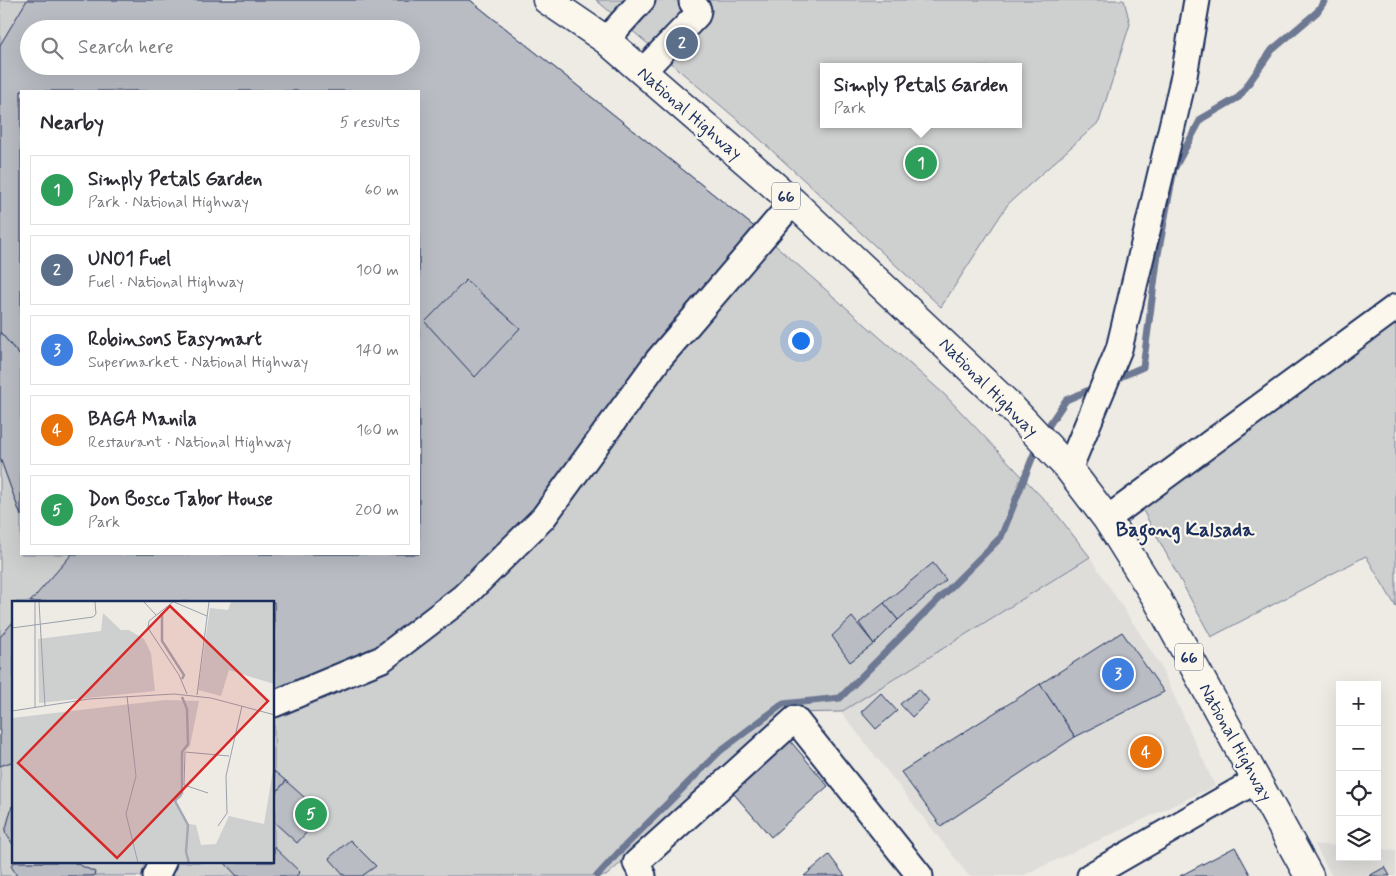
<!DOCTYPE html>
<meta charset="utf-8">
<style>
body{margin:0;font-family:Mynerve,sans-serif;background:#f2f2f3;color:#2b2b33}
.controls{position:absolute;right:15px;bottom:15px;display:grid;overflow:hidden;border-radius:0px;box-shadow:0 5px 20px #0002}
.controls button{width:45px;height:45px;display:grid;place-items:center;padding:0;border:0;border-bottom:1px solid #e1e1e2;background:#fff;color:#2b2b33;font:25px sans-serif}
.you{position:absolute;left:800px;top:340px;width:18px;height:18px;margin:-12px;border:4px solid #fff;border-radius:50%;background:#1a73e8;box-shadow:0 0 0 8px #1a73e833}
.badge{display:grid;place-items:center;width:32px;height:32px;border-radius:50%;background:#d93025;color:#fff;font-size:16px;font-weight:700}
.pin{position:absolute;translate:-50% -50%;border:2px solid #fff;box-shadow:0 1px 5px #0006}
.popup{position:absolute;left:820px;top:63px;width:202px;height:65px;box-sizing:border-box;display:grid;place-content:center;border-radius:0px;background:#fff;filter:drop-shadow(0 1px 4px #0005);font-size:16px;white-space:nowrap;color:#7c7c81}
.popup b{font-size:19px;color:#2b2b33}
.popup::after{content:'';position:absolute;left:50%;top:100%;margin-left:-10px;border:10px solid transparent;border-top-color:#fff}
.list{margin:0;padding:0;list-style:none}
h2{display:flex;justify-content:space-between;align-items:center;height:65px;margin:0;padding:0 20px;font-size:21px}
h2 small{font-size:16px;font-weight:400;color:#7c7c81}
.list li{display:grid;grid-template-columns:32px 1fr auto;gap:15px;align-items:center;box-sizing:border-box;height:70px;margin:0 10px 10px;padding:0 10px;border:1px solid #e1e1e2;border-radius:0px}
.list b{display:block;font-size:19px;white-space:nowrap}
.list p{margin:0;font-size:16px;white-space:nowrap;color:#7c7c81}
.list em{font-size:16px;font-style:normal;color:#7c7c81}
.icon{flex:none;width:28px;height:28px;fill:none;stroke:currentColor;stroke-width:2;stroke-linecap:round;stroke-linejoin:round}
.map{position:relative;flex:none;width:1396px;height:876px;overflow:hidden}
.search{position:absolute;background:#fff;box-shadow:0 5px 20px #0002;left:20px;top:20px;width:400px;height:55px;display:flex;align-items:center;gap:12px;box-sizing:border-box;padding:0 18px;border-radius:28px;color:#7c7c81;font-size:19px}
.panel{position:absolute;background:#fff;box-shadow:0 5px 20px #0002;left:20px;top:90px;width:400px;height:465px;border-radius:0px}
.map>svg:first-child{display:block}
</style>
<div class="map">
<svg width="1396" height="876" viewBox="0 0 1396 876">
<rect width="100%" height="100%" fill="#eeebe4"/>
<filter id="ink" filterUnits="userSpaceOnUse"><feTurbulence type="fractalNoise" baseFrequency=".02" numOctaves="2"/><feDisplacementMap in="SourceGraphic" scale="10" xChannelSelector="R" yChannelSelector="G"/><feConvolveMatrix kernelMatrix="1 2 1 2 8 2 1 2 1" color-interpolation-filters="sRGB"/></filter>
<g filter="url(#ink)">
<!-- built -->
<g fill="#deddda">
<polygon points="1090,557 1159,663 1215,786 1022,876 969,876 841,712"/>
<polygon points="1314,844 1340,846 1340,857 1377,857 1377,849 1396,850 1396,876 1332,876"/>
</g>
<!-- green -->
<g fill="#cecfcf" stroke="#747f96" fill-rule="evenodd">
<path d="M0,0H470L757,229L944,394L1052,508L1090,557L841,712L790,713L606,876H0ZM29,29H411V66H29ZM21,91H419V554H21ZM14,602H274V862H14Z"/>
<path d="M596,0H1124L1130,24L1099,122L1008,204L941,307L752,132ZM824,67H1018V124H824Z"/>
<polygon points="1396,312 1396,607 1366,556 1211,637 1139,503"/>
</g>
<g fill="none" stroke-linecap="round" stroke-linejoin="round">
<!-- stream -->
<g stroke="#6d7892" stroke-width="7">
<polyline points="1113,380 1143,367 1158,254 1174,169 1201,119 1239,97 1272,50 1317,12 1325,0"/>
<polyline points="1043,434 1066,400 1096,387"/>
<polyline points="597,876 619,852 720,751 783,704 840,698 1001,537 1037,446"/>
</g>
</g>
<!-- building -->
<g fill="#b9bcc3" stroke="#1b2f5e" fill-rule="evenodd">
<path d="M27,0H470L757,229L494,561L383,653L274,699V602H30L72,554H419V91H21V357L0,332V45ZM29,29H411V66H29Z"/>
<polygon points="466,280 520,328 475,377 425,322"/>
<polygon points="0,332 21,357 21,516 0,458"/>
<polygon points="933,563 946,580 898,620 884,603"/>
<polygon points="884,603 898,620 874,644 859,623"/>
<polygon points="852,617 874,644 850,662 832,636"/>
<polygon points="14,621 14,761 0,766 0,637"/>
<polygon points="1122,632 1164,692 1075,737 1040,684"/>
<polygon points="1040,684 1075,737 941,826 901,772"/>
<polygon points="919,689 929,701 912,717 900,704"/>
<polygon points="881,693 897,711 876,729 861,712"/>
<polygon points="787,737 828,786 771,837 728,787"/>
<polygon points="274,771 286,781 274,795"/>
<polygon points="286,781 323,814 297,843 274,822 274,795"/>
<polygon points="12,806 14,806 14,846 5,832"/>
<polygon points="350,840 376,866 362,876 345,876 329,858"/>
<polygon points="274,847 300,872 296,876 237,876 224,862 274,862"/>
<polygon points="1235,847 1251,876 1180,876"/>
<polygon points="829,855 845,876 804,876"/>
<polygon points="14,862 73,862 95,872 94,876 17,876 11,866"/>
<polygon points="1385,867 1390,876 1369,876"/>
</g>
<g fill="none" stroke-linecap="round" stroke-linejoin="round">
<!-- minor casing -->
<g stroke="#1b2f5e" stroke-width="29">
<g id="minor">
<polyline points="606,40 642,0"/>
<polyline points="642,72 697,15 698,10 692,2"/>
<polyline points="1069,469 1119,349 1184,76 1197,0"/>
<polyline points="1107,519 1396,307"/>
<polyline points="274,704 382,659 463,597 543,518 658,360 793,202"/>
<polyline points="156,876 163,862"/>
<polyline points="643,876 636,863 795,719 920,876"/>
<polyline points="1090,876 1257,780"/>
</g>
</g>
<!-- major casing -->
<g stroke="#1b2f5e" stroke-width="31">
<polyline id="major" points="547,0 606,40 793,202 1011,407 1069,469 1107,519 1157,599 1309,876"/>
</g>
<!-- minor -->
<use href="#minor" stroke="#fbf7ec" stroke-width="25"/>
<!-- major -->
<use href="#major" stroke="#fbf7ec" stroke-width="28"/>
</g>
</g>
<g text-anchor="middle" stroke-width="4.5" stroke-linejoin="round" paint-order="stroke">
<!-- shield labels -->
<g fill="#fbf7ec" stroke="#5e6b89" stroke-width="1">
<rect x="772" y="182.5" width="28" height="27" rx="4"/>
<rect x="1175" y="643.5" width="28" height="27" rx="4"/>
</g>
<g font-size="16" font-weight="bold" fill="#1b2f5e">
<text x="786" y="202">66</text>
<text x="1189" y="663">66</text>
</g>
<!-- street labels -->
<g font-size="18" fill="#1b2f5e" stroke="#fbf7ec">
<text transform="translate(690 113) rotate(41)" y="6">National Highway</text>
<text transform="translate(989 387) rotate(45)" y="6">National Highway</text>
<text transform="translate(1236 742) rotate(61)" y="6">National Highway</text>
</g>
<!-- quarter labels -->
<g font-size="20" font-weight="bold" fill="#1b2f5e" stroke="#fbf7ec">
<text x="1185" y="536">Bagong Kalsada</text>
</g>
</g>
<!-- overview -->
<g transform="translate(12 601)">
<rect width="262" height="262" fill="#eeebe4"/>
<path d="M219,1H262V83L217,69L209,95L186,89L198,7L216,9ZM91,12L109,29H117L132,38L139,52L143,90L27,102L26,38L89,30ZM153,99L187,100L178,145L172,151L170,196L163,200L176,223L184,224L189,244L204,243L217,215L252,223L262,163V262H0V117Z" fill="#cecfcf"/>
<path fill="none" stroke="#a3a8b4" stroke-width="2.5" d="M150,12V40L172,74L170,78M170,96L175,108L176,143L170,151V192L163,200L176,224L174,251L177,262"/>
<path fill="none" stroke="#9aa0ae" stroke-width="1" d="M27,1L33,105M132,1L144,14M161,1L137,20L136,27L167,74L175,93M162,1L195,15M0,27L81,16L84,13L83,1M185,94L197,1M115,95L124,175L114,213L126,262M23,107V1M0,110L77,98L162,93L199,97L263,114M196,192L172,184L173,151L217,155M206,225L215,212L214,175L230,105"/>
<path fill="#d62828" fill-opacity="0.15" stroke="#d62828" stroke-width="2.5" d="M158,5L256,100L105,257L6,162Z"/>
<rect width="262" height="262" fill="none" stroke="#1b2f5e" stroke-width="2.5"/>
</g>
</svg>
<div class="controls">
<button>+</button>
<button>−</button>
<button><svg class="icon" aria-label="locate" viewBox="0 0 24 24"><circle cx="12" cy="12" r="6"/><path d="M12 2v4M12 18v4M2 12h4M18 12h4"/></svg></button>
<button><svg class="icon" aria-label="layers" viewBox="0 0 24 24"><path d="M12 4l9 5-9 5-9-5zM3 14l9 5 9-5"/></svg></button>
</div>
<div class="you"></div>
<div class="pin badge" style="left:921px;top:163px;background:#2e9e5b">1</div>
<div class="popup"><b>Simply Petals Garden</b>Park</div>
<div class="pin badge" style="left:682px;top:43px;background:#5c6f8a">2</div>
<div class="pin badge" style="left:1118px;top:674px;background:#3f7fe0">3</div>
<div class="pin badge" style="left:1146px;top:752px;background:#e8710a">4</div>
<div class="pin badge" style="left:311px;top:814px;background:#2e9e5b">5</div>
<div class="search"><svg class="icon" aria-label="search" viewBox="0 0 24 24"><circle cx="10" cy="10" r="6"/><path d="M15 15l6 6"/></svg>Search here</div>
<section class="panel">
<h2>Nearby<small>5 results</small></h2>
<ul class="list">
<li><span class="badge" style="background:#2e9e5b">1</span><div><b>Simply Petals Garden</b><p>Park · National Highway</p></div><em>60 m</em></li>
<li><span class="badge" style="background:#5c6f8a">2</span><div><b>UNO1 Fuel</b><p>Fuel · National Highway</p></div><em>100 m</em></li>
<li><span class="badge" style="background:#3f7fe0">3</span><div><b>Robinsons Easymart</b><p>Supermarket · National Highway</p></div><em>140 m</em></li>
<li><span class="badge" style="background:#e8710a">4</span><div><b>BAGA Manila</b><p>Restaurant · National Highway</p></div><em>160 m</em></li>
<li><span class="badge" style="background:#2e9e5b">5</span><div><b>Don Bosco Tabor House</b><p>Park</p></div><em>200 m</em></li>
</ul>
</section>
</div>
